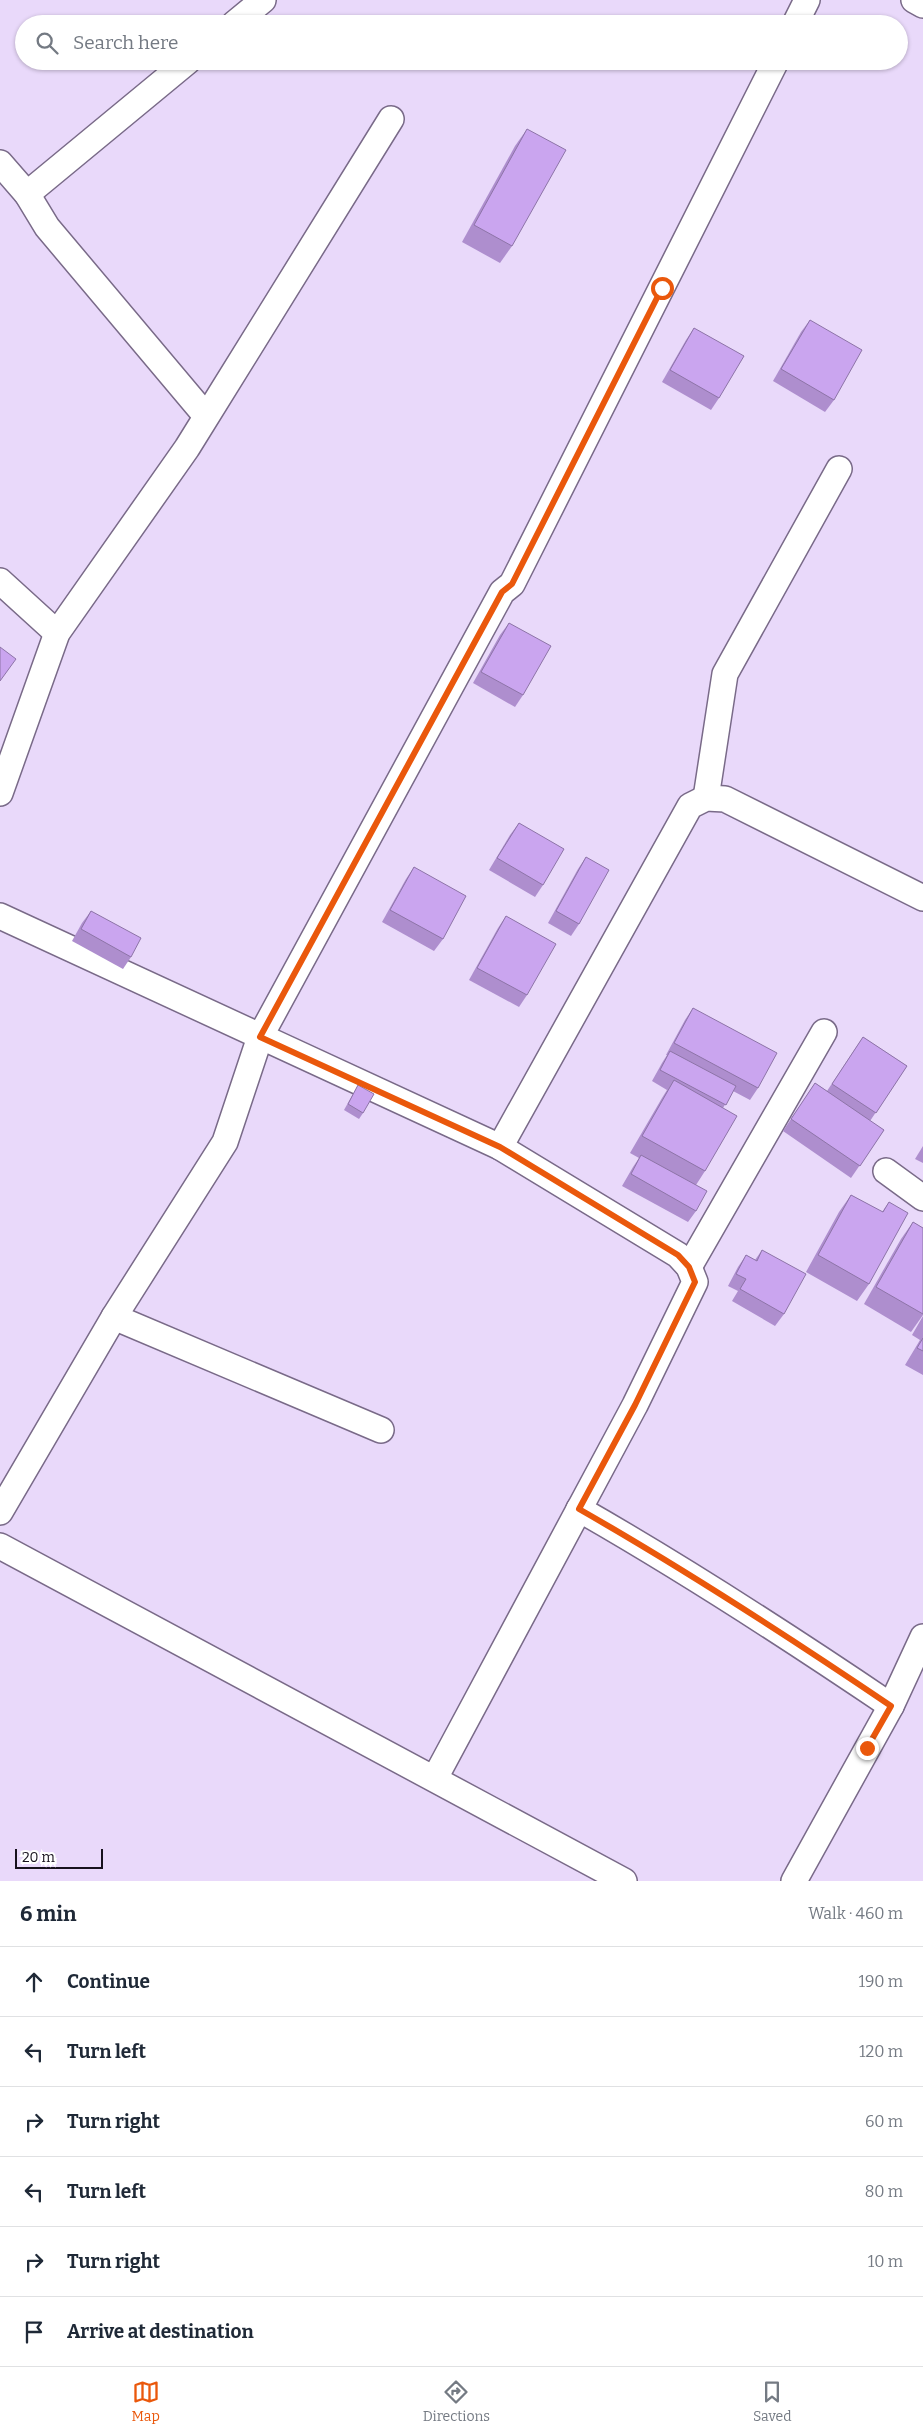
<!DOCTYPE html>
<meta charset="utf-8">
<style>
body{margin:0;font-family:Bitter,serif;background:#f6f6f7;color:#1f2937}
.scale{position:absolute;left:15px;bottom:12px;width:88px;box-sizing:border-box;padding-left:5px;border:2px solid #17111d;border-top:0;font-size:14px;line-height:18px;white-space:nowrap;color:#17111d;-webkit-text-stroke:4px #fff;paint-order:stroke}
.stop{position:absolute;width:15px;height:15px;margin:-11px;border:4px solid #ea580c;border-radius:50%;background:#fff}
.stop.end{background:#ea580c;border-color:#fff;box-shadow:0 1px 5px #0008}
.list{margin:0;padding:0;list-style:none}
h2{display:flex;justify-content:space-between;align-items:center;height:65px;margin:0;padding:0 20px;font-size:21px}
h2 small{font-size:16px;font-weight:400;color:#747a83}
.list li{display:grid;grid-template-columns:32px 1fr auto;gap:15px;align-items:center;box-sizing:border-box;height:70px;padding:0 20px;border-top:1px solid #e0e1e3}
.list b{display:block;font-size:19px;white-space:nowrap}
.list em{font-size:16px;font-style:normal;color:#747a83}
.icon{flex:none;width:28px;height:28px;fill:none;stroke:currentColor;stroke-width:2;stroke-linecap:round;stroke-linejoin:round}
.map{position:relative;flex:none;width:923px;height:1881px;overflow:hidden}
.search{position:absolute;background:#fff;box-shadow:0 1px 4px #0004;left:15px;right:15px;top:15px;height:55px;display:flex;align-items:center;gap:12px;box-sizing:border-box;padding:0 18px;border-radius:28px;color:#747a83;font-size:19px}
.sheet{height:485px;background:#fff}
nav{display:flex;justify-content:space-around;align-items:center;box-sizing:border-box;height:70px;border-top:1px solid #e0e1e3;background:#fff;font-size:14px;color:#747a83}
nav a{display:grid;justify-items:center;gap:2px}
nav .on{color:#ea580c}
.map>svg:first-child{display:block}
</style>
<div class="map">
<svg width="923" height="1881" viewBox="0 0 923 1881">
<rect width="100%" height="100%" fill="#e9d9fa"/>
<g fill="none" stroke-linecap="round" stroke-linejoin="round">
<!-- minor casing -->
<g stroke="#796a88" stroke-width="28">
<g id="minor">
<polyline points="914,0 923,5"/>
<polyline points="234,24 263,0"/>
<polyline points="795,24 807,0"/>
<polyline points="0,163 27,194 47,227 206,416"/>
<polyline points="27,194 188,61"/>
<polyline points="0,581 57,633"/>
<polyline points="0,793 57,633 187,448 391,119"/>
<polyline points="706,798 725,674 839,469"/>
<polyline points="0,916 500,1147 678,1255 689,1267 695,1282 635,1405 435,1778"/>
<polyline points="500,1147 690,806 706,798 725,799 923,898"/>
<polyline points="886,1171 923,1198"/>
<polyline points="689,1267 824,1032"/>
<polyline points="114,1317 381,1430"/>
<path d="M579,1509C686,1570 789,1637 891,1706"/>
<polyline points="0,1512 114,1317 225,1142 260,1037 502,592 512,584 776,61"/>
<polyline points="0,1546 624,1881"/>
<polyline points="794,1881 891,1706 923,1637"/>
</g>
</g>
<!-- minor -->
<use href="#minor" stroke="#fff" stroke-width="25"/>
</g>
<!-- wall -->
<g fill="#ae8ece">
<polygon points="527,129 512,246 500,263 462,242 515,146"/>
<polygon points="810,320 834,400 825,412 773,381 801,332"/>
<polygon points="694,328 719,398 711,410 662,382 686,340"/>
<polygon points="509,623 523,695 515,707 473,683 500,635"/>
<polygon points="519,823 543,885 535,897 489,870 510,835"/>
<polygon points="586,857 579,924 571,936 548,923 578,869"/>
<polygon points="414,867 443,939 434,951 382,922 406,879"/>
<polygon points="91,911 131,957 123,969 72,941 82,923"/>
<polygon points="506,916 527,995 519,1007 469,980 498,928"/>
<polygon points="693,1008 758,1088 750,1100 733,1091 723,1108 705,1171 696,1185 696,1211 688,1222 622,1186 633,1167 639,1158 630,1153 662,1098 667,1090 652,1081 662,1063 667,1055 666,1055 685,1020"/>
<polygon points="863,1037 907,1066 870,1121 884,1130 851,1178 783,1131 815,1083 827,1091"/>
<polygon points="358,1085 363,1113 359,1119 344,1110"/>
<polygon points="923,1146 923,1163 915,1159"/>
<polygon points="851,1195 882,1212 889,1202 869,1284 857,1301 806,1272 839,1212"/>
<polygon points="913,1222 923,1228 923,1315 911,1332 864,1304 901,1239"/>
<polygon points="762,1250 784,1314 775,1326 732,1301 738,1291 728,1286 738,1267 746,1255 755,1260"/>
<polygon points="923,1316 923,1375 905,1365 920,1340 912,1335"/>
</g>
<!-- building -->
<g fill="#caa5ef" stroke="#8d74a7">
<polygon points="527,129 566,150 512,246 474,225"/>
<polygon points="810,320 862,350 834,400 781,369"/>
<polygon points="694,328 744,356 719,398 670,370"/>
<polygon points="509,623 551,646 523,695 481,672"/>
<polygon points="0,647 16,659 0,681"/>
<polygon points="519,823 564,849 543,885 497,858"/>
<polygon points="586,857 609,870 579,924 556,911"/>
<polygon points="414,867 466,896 443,939 390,910"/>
<polygon points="91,911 141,938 131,957 81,929"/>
<polygon points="506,916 556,944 527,995 477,968"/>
<polygon points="693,1008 777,1053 758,1088 674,1043"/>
<polygon points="863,1037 907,1066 876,1113 832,1084"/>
<polygon points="670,1051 736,1086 726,1105 660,1070"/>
<polygon points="674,1080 737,1116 705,1171 642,1136"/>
<polygon points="815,1083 884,1130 860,1166 791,1119"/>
<polygon points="358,1085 374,1094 363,1113 348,1104"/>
<polygon points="641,1155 707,1191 696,1211 631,1174"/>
<polygon points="851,1195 883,1212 889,1202 908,1213 869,1284 818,1255"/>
<polygon points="913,1222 923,1228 923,1314 876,1287"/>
<polygon points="762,1250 806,1274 784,1314 740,1289 746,1279 736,1274 746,1255 757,1261"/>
<polygon points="923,1338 923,1351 917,1348"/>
</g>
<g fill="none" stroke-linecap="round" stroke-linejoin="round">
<!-- route -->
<path stroke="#ea580c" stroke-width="6" d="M662,288L512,584L502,592L260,1037L500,1147L678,1255L689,1267L695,1282L635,1405L579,1509C686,1570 789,1637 891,1706L867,1748"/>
</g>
</svg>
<div class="scale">20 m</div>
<div class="stop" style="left:662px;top:288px"></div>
<div class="stop end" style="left:867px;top:1748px"></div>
<div class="search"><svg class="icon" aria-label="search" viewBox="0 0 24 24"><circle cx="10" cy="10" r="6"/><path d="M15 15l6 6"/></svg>Search here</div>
</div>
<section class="sheet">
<h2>6 min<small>Walk · 460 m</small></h2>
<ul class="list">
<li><svg class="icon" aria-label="ahead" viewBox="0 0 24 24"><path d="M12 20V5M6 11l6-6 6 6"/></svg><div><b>Continue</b></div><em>190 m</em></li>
<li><svg class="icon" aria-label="left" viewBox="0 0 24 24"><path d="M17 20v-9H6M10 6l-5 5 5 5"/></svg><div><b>Turn left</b></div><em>120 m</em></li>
<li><svg class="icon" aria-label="right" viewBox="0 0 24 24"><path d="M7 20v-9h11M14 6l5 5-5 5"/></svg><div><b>Turn right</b></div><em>60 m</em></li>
<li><svg class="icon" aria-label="left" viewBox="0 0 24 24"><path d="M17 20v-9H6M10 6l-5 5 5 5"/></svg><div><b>Turn left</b></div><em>80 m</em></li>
<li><svg class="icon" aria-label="right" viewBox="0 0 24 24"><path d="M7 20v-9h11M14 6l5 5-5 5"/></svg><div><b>Turn right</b></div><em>10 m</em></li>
<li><svg class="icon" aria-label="arrive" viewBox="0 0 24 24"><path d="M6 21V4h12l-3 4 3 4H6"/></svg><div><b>Arrive at destination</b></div></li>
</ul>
</section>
<nav>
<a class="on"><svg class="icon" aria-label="map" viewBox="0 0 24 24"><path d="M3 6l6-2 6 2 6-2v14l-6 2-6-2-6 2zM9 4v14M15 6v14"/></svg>Map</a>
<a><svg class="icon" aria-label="directions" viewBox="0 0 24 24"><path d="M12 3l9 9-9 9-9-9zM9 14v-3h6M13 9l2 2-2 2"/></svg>Directions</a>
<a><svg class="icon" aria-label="saved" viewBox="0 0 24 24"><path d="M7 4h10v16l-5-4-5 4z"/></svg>Saved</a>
</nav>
